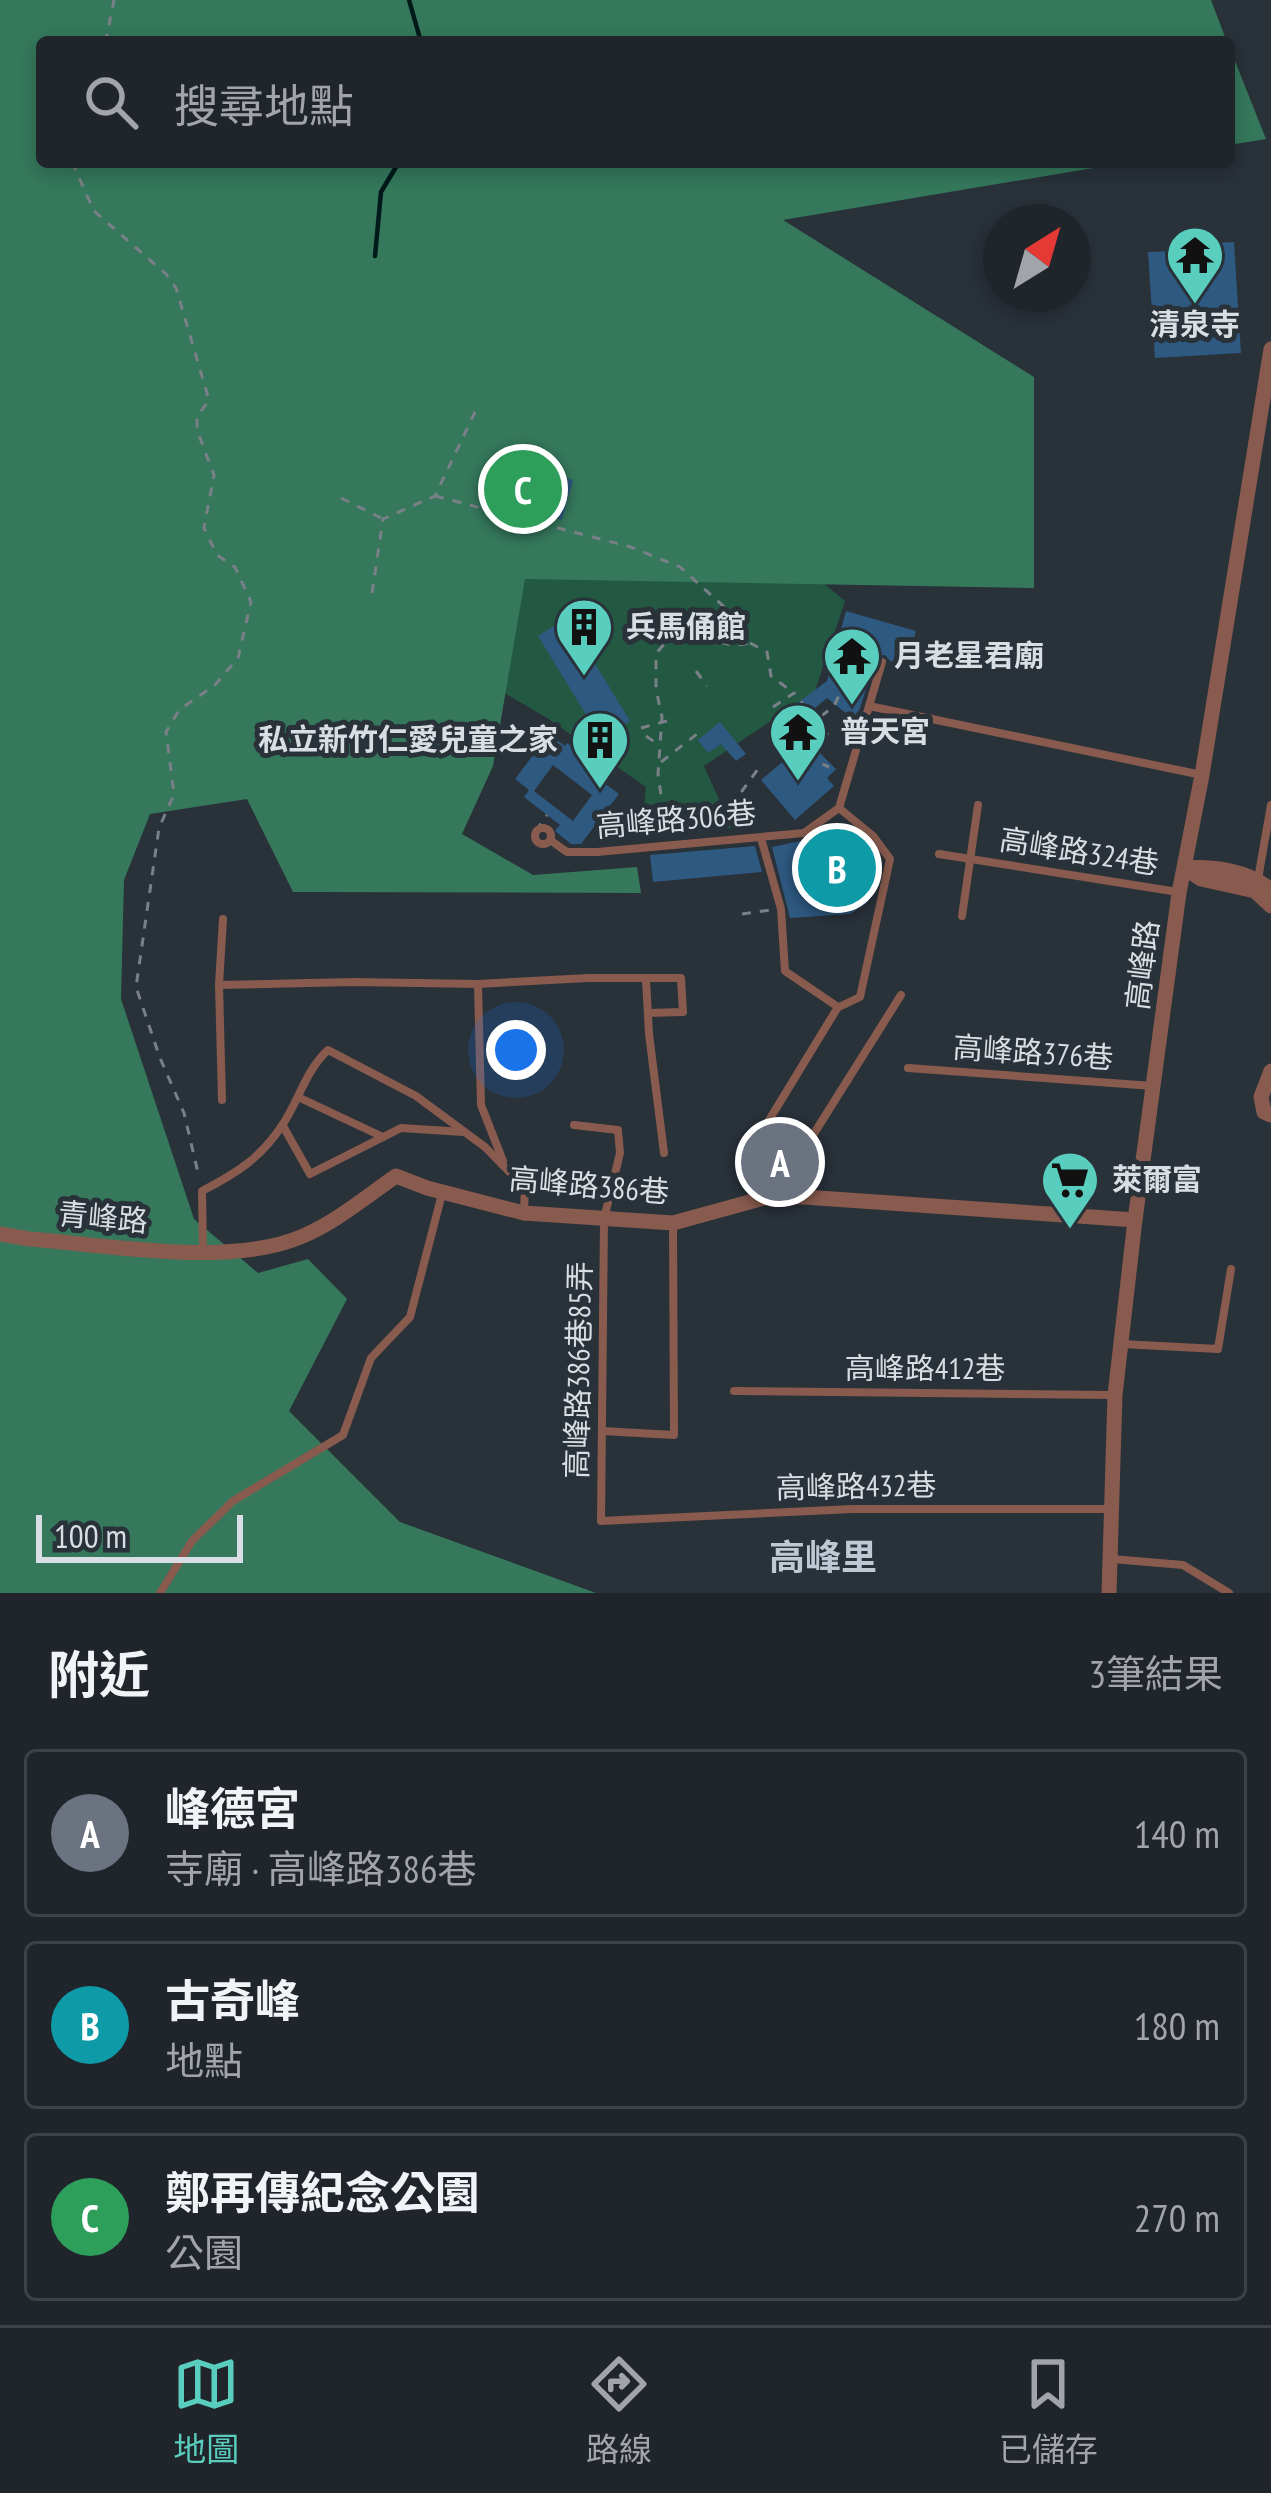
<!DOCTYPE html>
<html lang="zh-TW">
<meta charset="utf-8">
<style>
body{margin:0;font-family:"PT Sans Narrow","Noto Sans TC",sans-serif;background:#272d33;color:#f1f3f6}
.compass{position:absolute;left:983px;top:204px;width:108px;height:108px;border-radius:50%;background:#1f252b;box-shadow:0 6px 18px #0003;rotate:37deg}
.scale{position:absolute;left:36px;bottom:30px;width:207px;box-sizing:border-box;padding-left:12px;border:6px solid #d8dee3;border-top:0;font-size:33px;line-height:42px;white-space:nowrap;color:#d8dee3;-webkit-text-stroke:9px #293139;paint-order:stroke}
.you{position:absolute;left:516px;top:1050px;width:42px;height:42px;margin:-30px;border:9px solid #fff;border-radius:50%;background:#1a73e8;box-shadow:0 0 0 18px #1a73e833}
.badge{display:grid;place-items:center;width:78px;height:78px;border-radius:50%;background:#59cebe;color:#fff;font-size:39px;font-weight:700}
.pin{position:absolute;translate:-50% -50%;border:6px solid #fff;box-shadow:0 3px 12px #0006}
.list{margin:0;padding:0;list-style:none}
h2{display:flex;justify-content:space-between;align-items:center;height:156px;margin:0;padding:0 48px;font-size:51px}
h2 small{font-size:39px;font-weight:400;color:#a1a5a9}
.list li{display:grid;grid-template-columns:78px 1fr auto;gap:36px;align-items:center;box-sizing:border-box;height:168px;margin:0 24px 24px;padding:0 24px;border:3px solid #3c4247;border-radius:12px}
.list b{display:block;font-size:45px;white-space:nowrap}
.list p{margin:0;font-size:39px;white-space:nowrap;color:#a1a5a9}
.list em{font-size:39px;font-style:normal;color:#a1a5a9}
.icon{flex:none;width:66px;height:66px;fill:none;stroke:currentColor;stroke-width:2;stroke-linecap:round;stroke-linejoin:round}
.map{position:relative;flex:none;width:1271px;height:1593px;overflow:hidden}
.search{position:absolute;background:#1f252b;box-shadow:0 6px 18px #0003;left:36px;right:36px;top:36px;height:132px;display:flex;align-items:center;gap:30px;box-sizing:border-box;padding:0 42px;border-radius:12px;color:#a1a5a9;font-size:45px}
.sheet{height:732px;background:#1f252b}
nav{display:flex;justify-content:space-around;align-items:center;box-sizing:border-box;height:168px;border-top:3px solid #3c4247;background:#1f252b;font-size:33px;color:#a1a5a9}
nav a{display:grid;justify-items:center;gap:6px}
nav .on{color:#59cebe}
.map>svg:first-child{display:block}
</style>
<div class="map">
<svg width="1271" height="1593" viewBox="0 0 1271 1593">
<rect width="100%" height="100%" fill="#293139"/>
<!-- green -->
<polygon fill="#235943" points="567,372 845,601 815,691 704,766 732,828 641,837 646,787 547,718 305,576"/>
<!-- forest -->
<g fill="#35785c">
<polygon points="0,0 1211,0 1227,42 42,42 42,162 1129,162 783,220 1034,377 1034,588 525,579 493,766 462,834 533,875 637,867 641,893 293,892 247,799 150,814 124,880 121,999 194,1219 258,1273 308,1259 347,1299 289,1411 400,1522 596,1593 0,1593"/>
<polygon points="1229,46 1266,139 1229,145"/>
</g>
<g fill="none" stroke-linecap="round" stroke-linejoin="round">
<!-- stream -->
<g stroke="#001919" stroke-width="4.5">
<polyline points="409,0 421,42"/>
<polyline points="375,256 381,192 399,162"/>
</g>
</g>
<!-- building -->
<g fill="#2e5981" fill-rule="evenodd">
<polygon points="1234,242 1241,353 1155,358 1148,252 1173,251 1175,259 1209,259 1208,243"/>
<polygon points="531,468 573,480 562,520 520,508"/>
<polygon points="846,611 916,631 906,666 890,661 885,655 877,655 859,711 853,719 827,698 787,732 773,716 790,704 792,707 827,681"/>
<polygon points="567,618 630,721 601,739 538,636"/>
<polygon points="720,722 746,754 736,761 721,744 708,753 698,740"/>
<path d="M549,734L565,746L567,743L610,776L604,783L619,794L581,844H571L555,831L560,825L524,797L529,790L515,779ZM553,765L592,795L573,821L534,791Z"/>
<polygon points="801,746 809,756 816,749 836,769 827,778 834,786 795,820 761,780"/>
<polygon points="844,825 867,842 881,861 873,894 867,903 850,914 790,918 772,847 819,837"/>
<polygon points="755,846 762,872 653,882 650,855"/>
</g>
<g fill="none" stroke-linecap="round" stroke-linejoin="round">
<!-- path -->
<g stroke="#798087" stroke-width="3" stroke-dasharray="9 9" stroke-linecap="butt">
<polyline points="103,42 107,35 114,0"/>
<polyline points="72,162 94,211 166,274 176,288 209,400 197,417 197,430 214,475 204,528 217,555 235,567 251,602 238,658 215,685 179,710 166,732 174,794 159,828 136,987 160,1058 184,1113 199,1177"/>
<path d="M435,496L631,547L680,567L741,622L748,643C713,655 691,606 656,654V689L662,717L658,774L666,831"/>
<polyline points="341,498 381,518"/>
<polyline points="372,593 383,519 435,496 476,410"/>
<polyline points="750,643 767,652 771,676 791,691"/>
<polyline points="696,671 707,686"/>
<polyline points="773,707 794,693 828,735"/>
<polyline points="641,728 674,719"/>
<polyline points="646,736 659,745"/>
<polyline points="799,737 822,764 829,767"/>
<polyline points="793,739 834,706 843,687"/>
<polyline points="661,762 702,730"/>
<polyline points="755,826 742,791 758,769"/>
<polyline points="536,831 547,815"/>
<polyline points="742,914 770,910"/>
</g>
<!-- lane -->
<g stroke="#885b4e" stroke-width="8">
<polyline points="869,706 1202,775"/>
<circle cx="543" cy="836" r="8"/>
<polyline points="550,840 567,852 597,852 804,833 839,808 882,662"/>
<polyline points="939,854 1178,892"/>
<polyline points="1258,879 1271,805"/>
<polyline points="962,916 978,805"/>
<polyline points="646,979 649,1034 664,1153"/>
<polyline points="478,984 481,1105 503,1161"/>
<polyline points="219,985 354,982 478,984 588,978 681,978 683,1012 648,1013"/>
<polyline points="839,1007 860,997 890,859 873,836 839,808"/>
<polyline points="908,1068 1153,1086"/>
<polyline points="298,1097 383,1137"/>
<polyline points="222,1100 219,985 223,919"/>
<polyline points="574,1125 618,1130 620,1153 604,1219 601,1521 853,1509 1110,1509"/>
<polyline points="283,1126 310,1174 401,1128 463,1132"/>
<polyline points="776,1194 901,995"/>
<polyline points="754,1199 749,1153 838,1007 785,971 781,909 761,838"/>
<path d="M203,1252L202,1191C237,1173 261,1158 283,1124C299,1100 306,1070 328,1050L416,1096L485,1147L525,1188L524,1210"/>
<polyline points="1122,1344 1218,1349 1231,1269"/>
<polyline points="734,1391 1114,1395"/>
<polyline points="602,1431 674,1435 673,1225"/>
<polyline points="1112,1559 1183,1565 1229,1593"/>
<polyline points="160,1593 192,1541 233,1501 343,1435 371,1358 410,1317 442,1194"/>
</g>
<!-- street -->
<g stroke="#885b4e" stroke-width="15">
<polyline points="1185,868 1201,879 1255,891 1271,906"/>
<path d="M1185,868C1214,866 1249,871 1271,890"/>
<polyline points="1271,1071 1261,1097 1264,1112 1271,1115"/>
<path d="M0,1234L29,1239C108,1245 231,1268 303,1236C336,1222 367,1196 396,1176L427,1188L524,1213L673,1223L775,1195L1135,1220"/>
<polyline points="1109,1593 1115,1395 1135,1220 1179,893 1202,775 1271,349"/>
</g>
</g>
<!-- icons -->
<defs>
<g id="temple-pin" transform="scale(3)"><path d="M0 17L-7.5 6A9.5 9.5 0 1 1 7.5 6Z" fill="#59cebe" stroke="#293139"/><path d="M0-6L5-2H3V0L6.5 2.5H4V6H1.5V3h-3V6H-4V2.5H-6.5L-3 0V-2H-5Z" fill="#111"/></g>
<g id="building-pin" transform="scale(3)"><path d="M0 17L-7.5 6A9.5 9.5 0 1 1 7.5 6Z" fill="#59cebe" stroke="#293139"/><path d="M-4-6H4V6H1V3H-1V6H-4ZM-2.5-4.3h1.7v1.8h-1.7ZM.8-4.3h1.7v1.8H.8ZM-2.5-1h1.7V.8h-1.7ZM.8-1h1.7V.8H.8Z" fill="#111"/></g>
<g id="supermarket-pin" transform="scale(3)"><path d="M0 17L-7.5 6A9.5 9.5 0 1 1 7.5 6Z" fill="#59cebe" stroke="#293139"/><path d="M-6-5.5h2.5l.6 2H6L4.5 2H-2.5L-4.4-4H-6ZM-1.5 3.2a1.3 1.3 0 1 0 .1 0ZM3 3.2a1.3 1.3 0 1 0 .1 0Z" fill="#111"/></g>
</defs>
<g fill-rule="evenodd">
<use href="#temple-pin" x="1195" y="255"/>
<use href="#building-pin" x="584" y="627"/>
<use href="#temple-pin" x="852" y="656"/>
<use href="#temple-pin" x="798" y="732"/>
<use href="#building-pin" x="600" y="740"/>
<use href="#supermarket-pin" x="1070" y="1180"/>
</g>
<g text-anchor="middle" stroke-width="10" stroke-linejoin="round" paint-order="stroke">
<!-- poi labels -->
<g font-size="30" font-weight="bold" fill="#d8dee3" stroke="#293139" text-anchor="start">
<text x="1195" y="335" text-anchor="middle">清泉寺</text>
<text x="626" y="637">兵馬俑館</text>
<text x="894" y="666">月老星君廟</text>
<text x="840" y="742">普天宮</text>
<text x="558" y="750" text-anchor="end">私立新竹仁愛兒童之家</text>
<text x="1112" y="1190">萊爾富</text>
</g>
<!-- street labels -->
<g font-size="30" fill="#d8dee3" stroke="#293139">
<text transform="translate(676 820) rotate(-5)" y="10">高峰路306巷</text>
<text transform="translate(1079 852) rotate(9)" y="10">高峰路324巷</text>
<text transform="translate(1143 965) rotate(-83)" y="10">高峰路</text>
<text transform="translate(1033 1053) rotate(4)" y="10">高峰路376巷</text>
<text transform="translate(589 1186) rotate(5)" y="10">高峰路386巷</text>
<text transform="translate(103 1218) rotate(5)" y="10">青峰路</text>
<text x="925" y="1379">高峰路412巷</text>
<text transform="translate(579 1370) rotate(-89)" y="10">高峰路386巷85弄</text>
<text transform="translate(856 1487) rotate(-1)" y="10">高峰路432巷</text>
</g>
<!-- quarter labels -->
<g font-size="36" font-weight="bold" fill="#bec9d3" stroke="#293139">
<text x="823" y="1570">高峰里</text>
</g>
</g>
</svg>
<svg class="compass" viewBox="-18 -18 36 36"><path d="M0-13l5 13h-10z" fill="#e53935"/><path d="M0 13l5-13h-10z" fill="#a1a5a9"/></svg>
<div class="scale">100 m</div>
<div class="you"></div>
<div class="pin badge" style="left:780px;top:1162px;background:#6b7280">A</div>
<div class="pin badge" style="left:837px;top:868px;background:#0f9aa8">B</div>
<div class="pin badge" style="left:523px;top:489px;background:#2e9e5b">C</div>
<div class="search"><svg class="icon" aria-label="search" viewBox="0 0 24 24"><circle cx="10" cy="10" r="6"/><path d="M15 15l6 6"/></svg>搜尋地點</div>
</div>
<section class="sheet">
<h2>附近<small>3筆結果</small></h2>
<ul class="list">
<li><span class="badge" style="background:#6b7280">A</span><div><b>峰德宮</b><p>寺廟 · 高峰路386巷</p></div><em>140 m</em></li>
<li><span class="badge" style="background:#0f9aa8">B</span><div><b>古奇峰</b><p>地點</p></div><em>180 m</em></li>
<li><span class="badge" style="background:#2e9e5b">C</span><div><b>鄭再傳紀念公園</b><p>公園</p></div><em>270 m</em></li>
</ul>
</section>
<nav>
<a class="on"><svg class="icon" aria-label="map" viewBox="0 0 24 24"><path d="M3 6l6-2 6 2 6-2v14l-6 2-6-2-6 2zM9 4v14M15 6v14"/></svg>地圖</a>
<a><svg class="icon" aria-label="directions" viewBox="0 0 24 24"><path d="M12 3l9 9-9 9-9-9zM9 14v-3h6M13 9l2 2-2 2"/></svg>路線</a>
<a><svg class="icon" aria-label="saved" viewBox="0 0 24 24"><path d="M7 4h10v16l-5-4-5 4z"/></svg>已儲存</a>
</nav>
